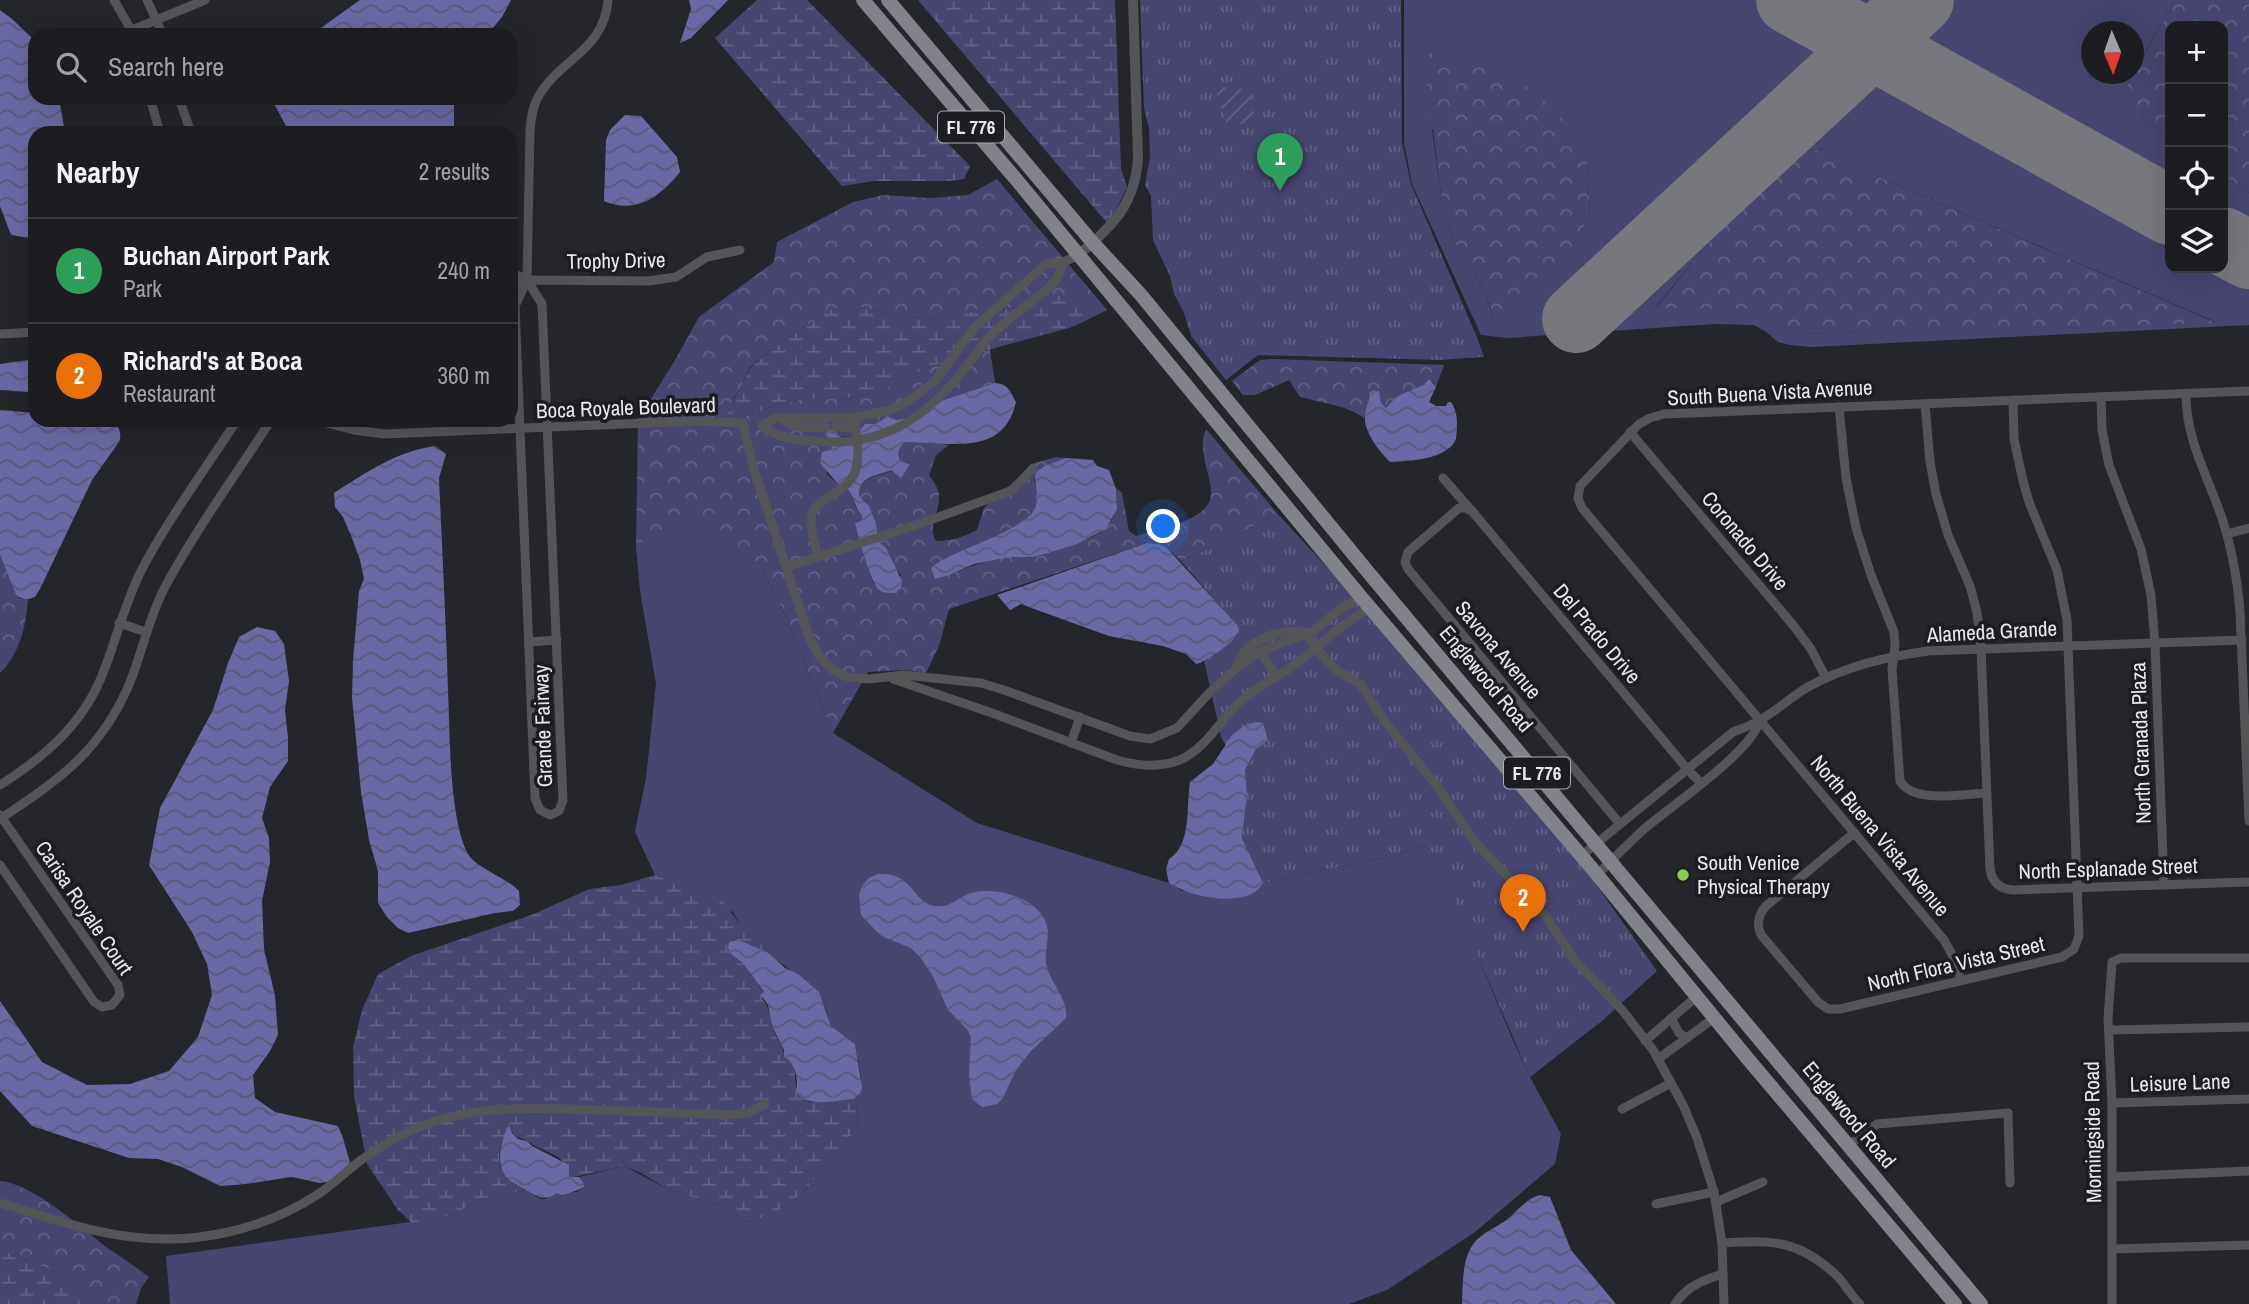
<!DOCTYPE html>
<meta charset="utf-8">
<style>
body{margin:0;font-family:"Archivo Narrow",sans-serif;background:#29292e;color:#f1f3f6}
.controls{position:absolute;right:21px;top:21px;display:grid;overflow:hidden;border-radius:14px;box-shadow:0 7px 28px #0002}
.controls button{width:63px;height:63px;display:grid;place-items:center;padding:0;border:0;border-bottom:2px solid #3a3a3f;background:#1c1c21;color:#f1f3f6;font:35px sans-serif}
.compass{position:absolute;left:2081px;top:21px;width:63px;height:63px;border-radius:50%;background:#1c1c21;box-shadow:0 7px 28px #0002;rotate:178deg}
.you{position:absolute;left:1164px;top:527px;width:24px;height:24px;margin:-18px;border:5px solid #fff;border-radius:50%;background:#1a73e8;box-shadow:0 0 0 10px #1a73e833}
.badge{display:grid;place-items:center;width:46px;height:46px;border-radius:50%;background:#1a73e8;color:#fff;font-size:23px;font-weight:700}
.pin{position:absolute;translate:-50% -58px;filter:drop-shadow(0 2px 4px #0008)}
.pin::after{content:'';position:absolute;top:37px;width:24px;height:21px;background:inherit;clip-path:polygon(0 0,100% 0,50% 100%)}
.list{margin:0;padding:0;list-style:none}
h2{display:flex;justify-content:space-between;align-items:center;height:91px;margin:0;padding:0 28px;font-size:30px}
h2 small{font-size:23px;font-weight:400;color:#a0a1a5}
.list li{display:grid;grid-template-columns:46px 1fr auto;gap:21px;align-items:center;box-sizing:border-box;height:105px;padding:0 28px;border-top:2px solid #3a3a3f}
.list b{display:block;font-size:26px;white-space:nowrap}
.list p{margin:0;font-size:23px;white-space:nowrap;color:#a0a1a5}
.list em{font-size:23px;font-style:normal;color:#a0a1a5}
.icon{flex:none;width:38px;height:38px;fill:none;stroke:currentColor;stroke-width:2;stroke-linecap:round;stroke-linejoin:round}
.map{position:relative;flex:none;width:2249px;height:1304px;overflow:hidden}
.search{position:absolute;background:#1c1c21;box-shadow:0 7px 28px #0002;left:28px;top:28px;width:490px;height:77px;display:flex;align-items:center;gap:18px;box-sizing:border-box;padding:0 24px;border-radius:21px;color:#a0a1a5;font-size:26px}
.panel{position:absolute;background:#1c1c21;box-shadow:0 7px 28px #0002;left:28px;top:126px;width:490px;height:301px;border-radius:21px}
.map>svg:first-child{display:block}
</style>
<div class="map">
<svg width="2249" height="1304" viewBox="0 0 2249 1304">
<defs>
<pattern id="forest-crowns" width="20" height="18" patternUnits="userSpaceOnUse" patternTransform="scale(1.75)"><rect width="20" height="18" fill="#474671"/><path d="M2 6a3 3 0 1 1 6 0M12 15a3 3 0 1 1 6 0" fill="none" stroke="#626186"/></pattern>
<pattern id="wetland-marsh" width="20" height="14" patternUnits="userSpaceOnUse" patternTransform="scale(1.75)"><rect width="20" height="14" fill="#474671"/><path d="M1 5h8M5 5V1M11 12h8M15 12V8" fill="none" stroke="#626186"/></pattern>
<pattern id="park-tufts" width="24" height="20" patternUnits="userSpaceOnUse" patternTransform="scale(1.75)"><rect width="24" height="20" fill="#474671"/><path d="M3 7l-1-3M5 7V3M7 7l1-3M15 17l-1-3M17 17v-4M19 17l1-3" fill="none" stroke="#626186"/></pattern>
<pattern id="garden-furrows" width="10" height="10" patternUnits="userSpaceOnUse" patternTransform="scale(1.75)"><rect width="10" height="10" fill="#474671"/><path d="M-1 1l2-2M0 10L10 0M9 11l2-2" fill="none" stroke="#626186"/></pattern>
<pattern id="water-waves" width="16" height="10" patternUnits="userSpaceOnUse" patternTransform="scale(1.75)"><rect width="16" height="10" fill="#6a69a5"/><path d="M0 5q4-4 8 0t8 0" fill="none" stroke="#585876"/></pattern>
</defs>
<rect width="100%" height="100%" fill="#25252c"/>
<!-- grass -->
<g fill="#474671" fill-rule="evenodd">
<path d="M1404,0H2175L2134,72V32H2092V74H2133L2127,85L2143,118L2170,137V268H2223V175L2249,193V325L1812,347L1790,345L1778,342L1765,331L1754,325L1715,324L1507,338L1481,335L1412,184L1404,143ZM1432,129L1587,161L1590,217L1567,254L1493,314L1476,275L1455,243L1442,202ZM1825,149L1858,168L2216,322L1797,334L1751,309L1656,307L1704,248L1787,154Z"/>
<path d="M694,523L760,564L788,621L833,733L977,823L1169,883L1182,891L1261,887L1263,883L1383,858L1387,859L1420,845L1480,941L1474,947L1512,1038L1530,1077L1561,1134L1555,1164L1475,1232L1387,1290L1349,1304H170L166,1256L446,1217L486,1198L526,1190L540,1199H545L557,1193L577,1192L584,1187L579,1177L624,1166L667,1189L724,1207L748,1222C768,1218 791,1205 805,1190C813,1182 818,1172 825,1164C835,1151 850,1141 856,1126C860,1116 857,1108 854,1099C868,1087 857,1060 855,1044L831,1026L825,1007L813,987L766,952L762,938L740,924L733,912L655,875L635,832L646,778L656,684L640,591L636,547L655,531Z"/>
</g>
<!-- forest -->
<g fill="url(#forest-crowns)">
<polygon points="2175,0 2249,0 2249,193 2223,175 2223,26 2170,26 2170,137 2143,118 2125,100 2127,85"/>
<polygon points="1432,51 1522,82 1565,120 1587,161 1590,217 1567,254 1494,315 1476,275 1455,243 1442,202 1424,58"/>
<polygon points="1825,149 1858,168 2217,323 1797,334 1751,309 1656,308 1704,248 1787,154"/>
<path d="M997,179L1107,310L1081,323L1084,312L1022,305L989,313H964L947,315L938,319L895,316L861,307L820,314L810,323L769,351L749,368L741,388L732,400L741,418L776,405L803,399H838L872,394L934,365L946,363L964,355L971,357L990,350L995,383L935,403L929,413L897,420L883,419L875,424H865L859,437L827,436L833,449L822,452L827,474L838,484L844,485C855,497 852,505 862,516L861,521L856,524L873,583L878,589L890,593L901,575L892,564L886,548L879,542L876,523L869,506L859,496C859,476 877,477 893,470L901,479L910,464L901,462C896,453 899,448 905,442H933L949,445L936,455L929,475C933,481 939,488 939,496C940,512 927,525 936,541C951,541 964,537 977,530L984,508L1035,463L1056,457L1066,458L1034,479C1035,487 1039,499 1036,506C1027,530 964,546 943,562L949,575C968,567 985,561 1006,557C1015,556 1024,558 1033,557C1047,555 1096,538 1105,529C1116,518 1118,503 1116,488L1122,493L1129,531L1136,536C1155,531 1210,520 1211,495C1212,485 1207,472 1205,462C1203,451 1201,440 1206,429L1277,513L1235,537L1181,561L1167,548L1147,543L949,609L939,646L926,673L906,670L868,672L833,733L788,621L760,564L694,523L656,531L636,547L638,417L642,413L674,362L699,317L774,262L777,242L853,202L883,195L930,198L968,195Z"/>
<path d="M1273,359L1444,365L1436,387L1433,382L1397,396L1386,408L1381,403L1380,397L1369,393L1368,406L1364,418C1347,405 1321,403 1300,397L1289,380L1255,395H1243L1232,381L1260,360Z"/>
<path d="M0,555L16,595L21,599H28C26,626 20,654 0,673Z"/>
<path d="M0,1181C32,1183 83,1229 109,1249C122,1258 136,1267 149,1277L141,1288L136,1304H98L52,1270L0,1250Z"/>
</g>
<!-- wetland -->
<g fill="url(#wetland-marsh)">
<polygon points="757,0 807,0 970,166 964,179 949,181 875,181 842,186 715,38"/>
<polygon points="918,0 1115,0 1121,168 1127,187 1117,208 1107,223"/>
<polygon points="1043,295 1067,296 1081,302 1084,312 1081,323 1069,328 998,347 971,357 964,355 946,363 934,365 872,394 838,399 803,399 776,405 741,418 729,419 727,409 741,388 749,369 769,351 810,323 820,314 842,306 861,307 895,316 938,319 947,315 964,312 989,313 1022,305"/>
<path d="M655,875L722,900L740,924L754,929L762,938L766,952L739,940L732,955L743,962L764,993L762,999C770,1007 769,1016 772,1026C775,1037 784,1045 784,1057C801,1067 792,1075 797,1088C799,1093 806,1098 809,1102L854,1099C857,1108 860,1116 856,1126C851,1139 838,1150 829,1160C820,1169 814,1181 805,1190C791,1205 768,1218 748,1222L724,1207L667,1189L641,1173L624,1166L569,1178C567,1171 565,1162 559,1158C549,1151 538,1149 529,1142C519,1135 514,1141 510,1125C501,1138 493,1165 507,1178C513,1183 520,1187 526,1190L486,1198L446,1217L412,1223L398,1210L367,1164L354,1096L353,1047L362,1010L378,974L411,956L534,914L589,889L621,885Z"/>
<polygon points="0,1250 52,1270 98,1304 0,1304"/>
</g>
<!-- park -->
<g fill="url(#park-tufts)">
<polygon points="1140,0 1401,0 1402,142 1411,184 1476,335 1484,357 1440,360 1258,355 1226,380 1191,336 1184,313 1174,294 1170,276 1153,240 1151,196 1145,185 1150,157 1149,128 1144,108"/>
<polygon points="1277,513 1357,600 1586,870 1657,971 1603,1020 1530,1077 1474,947 1479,941 1420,845 1387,859 1383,858 1263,883 1242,838 1247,795 1245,770 1256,749 1268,741 1232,735 1226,746 1221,737 1204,660 1233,640 1239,631 1238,627 1181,561 1235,537"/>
</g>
<!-- garden -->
<polygon fill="url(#garden-furrows)" points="1214,86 1250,90 1256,124 1227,124"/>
<!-- water -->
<g fill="url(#water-waves)">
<polygon points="360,0 511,0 502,17 487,35 311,35"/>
<polygon points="689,0 728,0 691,38 680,43 691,9"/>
<polygon points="0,10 12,19 34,40 35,98 59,98 65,133 35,133 35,239 11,235 0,206"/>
<polygon points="271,98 454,98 454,133 295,133 286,126"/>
<path d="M625,115L641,116L677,157L680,172C661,196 636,215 604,201L606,140L610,130Z"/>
<polygon points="35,359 35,390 30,389 29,392 0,390 0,364"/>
<path d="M1429,379L1436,387L1429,402L1436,406H1446L1448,402H1451C1457,411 1457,418 1457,428C1457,430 1456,438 1456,439C1447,460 1409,461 1390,462C1380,452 1363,431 1365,416C1365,408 1370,402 1369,393L1374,390L1379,391L1381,403L1386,408L1397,396L1424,385Z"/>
<path d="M995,383C1008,384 1010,391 1016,402C1004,458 947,442 905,442C899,448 896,453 901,462L910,464L901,479L892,470C876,476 859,476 859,496L869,506L876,523L879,542L886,548L902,581L901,588L894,593C888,593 882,593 878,589C871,583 858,535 855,523L861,521L862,516C853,505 855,496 844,485L838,484L820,463L822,452L832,449L827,436L829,431L843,438L859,437L860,430L865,424H875L887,417L897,420L929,413L935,403Z"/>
<path d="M0,410L35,413V420C53,420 104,414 117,426C121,431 121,436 119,442L92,480L40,589L35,597C27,600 23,600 16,595L0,555Z"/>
<path d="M435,446L446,454L439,478C442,549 446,620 448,691C450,732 449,819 468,854C477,869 506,877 519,891L520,905L513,911L495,913L408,933L398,928L387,917L378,903V871L369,840L361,792L352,697L353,660L359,591L364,579L360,560L352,538L343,517L335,507L334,493C365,473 397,451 435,446Z"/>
<path d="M1066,458L1093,460L1097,466L1109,470L1116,489L1117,509L1106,529L1098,533L1077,544L1049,553L1033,557H1009L974,564L949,575L935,579L931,568C950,550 1031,530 1036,505C1039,494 1033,483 1036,472L1045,466Z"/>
<polygon points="1147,543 1158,544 1167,548 1238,626 1239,631 1233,640 1221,650 1200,663 1196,664 1186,654 1163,646 1109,636 1026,606 1021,604 1010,610 997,595"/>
<polygon points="257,627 275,631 284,644 289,681 285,710 288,737 288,761 270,787 262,818 269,838 270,862 262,901 264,949 275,996 278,1035 270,1051 253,1075 255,1098 275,1112 338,1126 343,1138 352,1170 344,1179 320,1183 292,1177 246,1184 220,1186 182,1167 158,1159 129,1158 32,1126 0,1091 0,1001 42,1062 87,1085 130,1084 169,1071 198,1037 212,995 207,964 192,932 149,865 160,808 213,710 228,663 239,637"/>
<path d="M1256,722L1263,723L1268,741L1256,749L1245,770L1247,795L1242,838L1263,883C1249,910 1190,897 1169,883L1166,869L1169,859C1192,845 1186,806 1190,782L1213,764L1232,735L1244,726Z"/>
<path d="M878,874C915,872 912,904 936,906C952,908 961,894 976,892C1000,887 1041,900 1047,926C1050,938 1044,952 1046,964C1050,983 1069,1000 1066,1018L1030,1052L1016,1070L1003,1098L997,1104L982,1107L972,1099L969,1074L971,1037L967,1029L948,1010L933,976L920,957L911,948L881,936L861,915L859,895L862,886L869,878Z"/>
<path d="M739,940L769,953L785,968L798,974L819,992L831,1026L855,1044L862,1087L861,1092L854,1099C836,1100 806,1109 795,1091L797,1088C797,1075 796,1064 784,1057V1050L772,1026L768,1005L761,995L764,992L743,963L732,955L728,948L729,942Z"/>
<path d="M509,1124L512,1133L518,1139L527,1141L532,1146L569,1165V1177H579L584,1184V1187C576,1191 570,1193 562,1195L557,1193C544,1202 538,1197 526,1190C520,1186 512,1183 507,1178C494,1165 502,1137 509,1124Z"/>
<path d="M1540,1195L1550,1197L1571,1250L1616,1304H1462C1463,1282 1461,1251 1481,1236C1488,1230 1497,1227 1505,1221C1517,1212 1525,1199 1540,1195Z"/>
</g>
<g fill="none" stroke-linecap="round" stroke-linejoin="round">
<!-- runway -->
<g stroke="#77777d" stroke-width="68">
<polyline points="1790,0 2170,211"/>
<polyline points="2223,241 2249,255"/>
<polyline points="1576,319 1920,0"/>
</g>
<!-- minor -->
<g stroke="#555558" stroke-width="9">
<polyline points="114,0 134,35"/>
<polyline points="147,0 163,35"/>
<polyline points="132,30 205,0"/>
<polyline points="150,98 160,133"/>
<polyline points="179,98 191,133"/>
<path d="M1063,262L1058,277L1050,287C1029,304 1003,321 985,342C976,353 968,365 959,376C919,424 875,448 811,441C793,439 775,438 762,425L776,418L856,417L891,410L910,400L935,381L974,328L1046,264L1063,262L1077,256"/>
<polyline points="511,272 527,280"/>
<path d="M527,280L542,304L563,800L559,811L550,815L540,810L535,798L515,306L527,280L530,131C531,120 532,109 537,99C558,59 604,52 608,0"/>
<polyline points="511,286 527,280 648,281 676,277 707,257 740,250"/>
<polyline points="0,334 35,332"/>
<path d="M2186,394C2186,434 2202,465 2216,502C2230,537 2237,574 2240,612L2249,821"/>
<polyline points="2101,397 2102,430 2109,465 2141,549 2151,595 2155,643 2164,885"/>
<path d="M1925,404L1930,462L1936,494L1948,535L1970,586L1977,612L1981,649L1990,869C1992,882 2000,889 2013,890L2249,882"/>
<path d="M1839,407L1846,478L1856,528L1871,575L1894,632L1895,646L1892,669L1900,781C1913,804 1963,794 1986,793"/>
<path d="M781,418C794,430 809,428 826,427"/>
<polyline points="315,420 354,430 384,434 697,421 743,423 752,463 809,637 819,656 833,670 847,677 869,679 904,675 981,683 1004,690 1130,736 1150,739 1177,728 1211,691 1237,668 1260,651 1312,632 1342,608 1361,597"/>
<polyline points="836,427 855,427"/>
<polyline points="1630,432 1793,625 1811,649 1826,678"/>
<polyline points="1443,478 1471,510"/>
<polyline points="2227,534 2249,528"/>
<path d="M818,556C815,544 810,531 811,518C813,499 847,493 855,472C861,455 856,435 854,417"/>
<polyline points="786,567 911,527 1013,490 1033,468"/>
<polyline points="119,623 146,632"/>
<polyline points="1305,634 1326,660 1338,671 1360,684 1386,723 1437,786 1474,841 1546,917 1576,962 1623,1011 1653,1050 1683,1105 1697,1138 1714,1192 1722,1243 1724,1304"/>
<polyline points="529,642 557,640"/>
<polyline points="1260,651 1276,676"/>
<path d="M1237,666C1247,638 1279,629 1306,632"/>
<path d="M893,679L992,713L1117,760C1138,766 1159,768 1180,760C1205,749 1218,723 1237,705C1255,687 1279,677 1298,662C1323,643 1344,622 1371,607"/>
<polyline points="1071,743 1080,717"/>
<path d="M0,785C43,758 81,726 101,678C116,642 124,604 142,569C169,518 206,468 237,420"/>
<polyline points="0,815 118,985 120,995 112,1005 102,1007 94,1002 0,865"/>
<path d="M0,819C57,781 99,753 128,687C142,654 148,619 165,587C196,529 236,475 271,420"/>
<polyline points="1620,824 1408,569 1405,562 1408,552 1459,508 1465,508 1472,511 1688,770 1701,783"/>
<path d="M1854,833L1766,906C1758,915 1756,926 1762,936L1818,1002L1828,1009H1840L2062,957L2074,949L2079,936L2067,620L2057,570L2029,502L2023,481L2014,439L2013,400"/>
<path d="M1581,856L1733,732C1741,729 1750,726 1758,721C1775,713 1790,697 1808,687C1846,666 1885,657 1928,651L2242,640"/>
<path d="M1597,875C1612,860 1627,845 1643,830C1672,805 1749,754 1760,721"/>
<polyline points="1961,980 1954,958 1944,940 1582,508 1578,498 1580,486 1639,424 1650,418 1664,414 2249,391"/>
<polyline points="1671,1018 1679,1033 1686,1038"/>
<polyline points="2109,1030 2249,1027"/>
<polyline points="1645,1041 1696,997"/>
<polyline points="1658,1059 1714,1018"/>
<polyline points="2112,1103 2249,1099"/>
<polyline points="1622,1109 1671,1083"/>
<polyline points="1848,1146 1877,1124 2008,1113 2010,1183"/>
<polyline points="2112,1177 2249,1171"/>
<polyline points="1716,1202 1763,1182"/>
<path d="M0,1203C44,1216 88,1232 133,1237C198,1245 266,1229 320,1193C333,1184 345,1173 357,1163C384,1143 414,1126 446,1118C493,1106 540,1108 588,1110C636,1111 684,1113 731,1115L750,1112L765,1104"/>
<polyline points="1656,1204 1714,1192"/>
<path d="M1722,1243C1770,1240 1797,1239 1835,1274C1845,1283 1850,1295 1860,1304"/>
<polyline points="2112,1249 2249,1245"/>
<path d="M1675,1304C1687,1286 1703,1280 1723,1274"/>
<polyline points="2112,1304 2112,1103 2108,1019 2112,962 2121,958 2249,958"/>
</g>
<!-- tertiary -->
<path stroke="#555558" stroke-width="10" d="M1077,256C1111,228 1136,204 1138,157L1133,0"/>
<!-- primary -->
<g stroke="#82838a" stroke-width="14">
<polyline points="863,0 1020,184 1361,597 1590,866 1748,1059 1955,1304"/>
<polyline points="888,0 1093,243 1141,295 1368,572 1981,1304"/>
</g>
</g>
<!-- markers -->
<circle fill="#85cf4c" stroke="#1c1c22" stroke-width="2.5" cx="1683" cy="875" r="7"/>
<g text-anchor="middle" stroke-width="7" stroke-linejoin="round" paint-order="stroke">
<!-- shield labels -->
<g fill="#1c1c22" stroke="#ababb0" stroke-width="2">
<rect x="938" y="111.5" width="66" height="31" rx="5"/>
<rect x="1504" y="757.5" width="66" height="31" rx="5"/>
</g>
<g font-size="19" font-weight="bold" fill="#e8e8ed">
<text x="971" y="134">FL 776</text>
<text x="1537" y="780">FL 776</text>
</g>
<!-- street labels -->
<g font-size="21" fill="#e8e8ed" stroke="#1c1c22">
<text transform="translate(616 261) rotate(-1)" y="7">Trophy Drive</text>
<text transform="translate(1770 393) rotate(-3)" y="7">South Buena Vista Avenue</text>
<text transform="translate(626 408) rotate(-2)" y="7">Boca Royale Boulevard</text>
<text transform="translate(1745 541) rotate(50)" y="7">Coronado Drive</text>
<text transform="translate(1992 632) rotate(-3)" y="7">Alameda Grande</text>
<text transform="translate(1597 634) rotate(50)" y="7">Del Prado Drive</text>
<text transform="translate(1498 650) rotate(50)" y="7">Savona Avenue</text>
<text transform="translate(1486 679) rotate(50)" y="7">Englewood Road</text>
<text transform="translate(543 726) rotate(-92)" y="7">Grande Fairway</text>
<text transform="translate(2141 743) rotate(-92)" y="7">North Granada Plaza</text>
<text transform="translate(1880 836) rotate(50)" y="7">North Buena Vista Avenue</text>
<text transform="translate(2108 869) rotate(-2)" y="7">North Esplanade Street</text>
<text transform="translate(84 908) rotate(56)" y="7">Carisa Royale Court</text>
<text transform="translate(1956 964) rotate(-13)" y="7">North Flora Vista Street</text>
<text transform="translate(2180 1083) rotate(-2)" y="7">Leisure Lane</text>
<text transform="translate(1849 1115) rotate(50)" y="7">Englewood Road</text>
<text transform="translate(2093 1132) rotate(-91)" y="7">Morningside Road</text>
</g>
<!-- poi labels -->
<g font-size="21" fill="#e8e8ed" stroke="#1c1c22" text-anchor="start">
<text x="1697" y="870">South Venice<tspan x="1697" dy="24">Physical Therapy</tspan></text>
</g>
</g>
</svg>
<div class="controls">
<button>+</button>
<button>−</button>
<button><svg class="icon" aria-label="locate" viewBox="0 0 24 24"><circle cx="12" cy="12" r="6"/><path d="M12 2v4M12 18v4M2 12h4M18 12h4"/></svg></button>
<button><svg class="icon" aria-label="layers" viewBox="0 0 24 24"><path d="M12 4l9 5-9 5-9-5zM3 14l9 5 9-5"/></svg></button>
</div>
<svg class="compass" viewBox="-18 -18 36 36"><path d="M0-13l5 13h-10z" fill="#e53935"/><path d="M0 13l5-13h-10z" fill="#a0a1a5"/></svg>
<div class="you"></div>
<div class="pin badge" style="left:1280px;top:191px;background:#2e9e5b">1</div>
<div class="pin badge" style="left:1523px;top:932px;background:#e8710a">2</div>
<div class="search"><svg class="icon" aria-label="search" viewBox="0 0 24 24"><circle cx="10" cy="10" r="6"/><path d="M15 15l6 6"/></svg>Search here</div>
<section class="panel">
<h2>Nearby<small>2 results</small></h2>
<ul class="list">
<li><span class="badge" style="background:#2e9e5b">1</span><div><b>Buchan Airport Park</b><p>Park</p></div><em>240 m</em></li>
<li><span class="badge" style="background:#e8710a">2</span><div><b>Richard's at Boca</b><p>Restaurant</p></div><em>360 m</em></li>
</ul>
</section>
</div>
